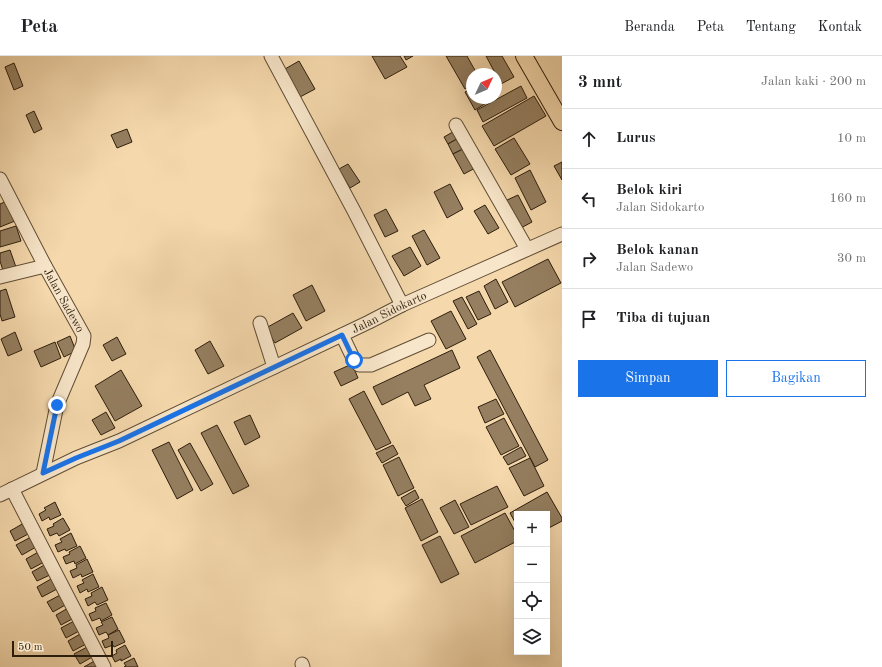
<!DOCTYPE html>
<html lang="id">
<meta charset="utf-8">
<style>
body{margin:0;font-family:"Old Standard TT",serif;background:#f6f6f6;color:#202124}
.controls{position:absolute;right:12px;bottom:12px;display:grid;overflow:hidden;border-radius:0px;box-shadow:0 4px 16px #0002}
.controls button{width:36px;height:36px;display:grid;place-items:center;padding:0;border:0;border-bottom:1px solid #e0e0e0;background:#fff;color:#202124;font:20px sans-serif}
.compass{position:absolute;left:466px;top:12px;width:36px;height:36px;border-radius:50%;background:#fff;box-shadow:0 4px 16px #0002;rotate:46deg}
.scale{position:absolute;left:12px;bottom:10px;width:101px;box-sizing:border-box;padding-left:4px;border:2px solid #2e1e0c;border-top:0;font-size:11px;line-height:14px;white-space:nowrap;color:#2e1e0c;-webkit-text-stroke:3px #f8e6ca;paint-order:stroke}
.stop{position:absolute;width:12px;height:12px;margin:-9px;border:3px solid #1a73e8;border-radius:50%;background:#fff}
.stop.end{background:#1a73e8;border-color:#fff;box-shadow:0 1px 4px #0008}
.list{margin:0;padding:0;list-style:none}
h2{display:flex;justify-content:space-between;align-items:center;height:52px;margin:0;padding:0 16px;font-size:17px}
h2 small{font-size:13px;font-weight:400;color:#757577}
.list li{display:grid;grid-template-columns:26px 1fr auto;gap:12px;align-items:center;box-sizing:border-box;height:60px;padding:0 16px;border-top:1px solid #e0e0e0}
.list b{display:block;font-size:15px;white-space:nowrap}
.list p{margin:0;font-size:13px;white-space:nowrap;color:#757577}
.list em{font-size:13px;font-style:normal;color:#757577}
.actions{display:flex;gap:8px;padding:12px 16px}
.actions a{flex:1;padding:9px 0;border:1px solid #1a73e8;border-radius:0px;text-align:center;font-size:14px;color:#1a73e8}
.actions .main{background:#1a73e8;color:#fff}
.icon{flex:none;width:22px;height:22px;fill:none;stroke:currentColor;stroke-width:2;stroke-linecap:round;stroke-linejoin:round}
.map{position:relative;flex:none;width:562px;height:611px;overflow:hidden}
header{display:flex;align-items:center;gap:24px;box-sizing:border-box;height:56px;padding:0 20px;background:#fff;border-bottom:1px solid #e0e0e0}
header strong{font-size:19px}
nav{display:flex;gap:22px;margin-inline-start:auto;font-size:14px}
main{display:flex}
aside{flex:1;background:#fff}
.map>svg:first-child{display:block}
</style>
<header>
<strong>Peta</strong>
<nav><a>Beranda</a><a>Peta</a><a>Tentang</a><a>Kontak</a></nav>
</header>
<main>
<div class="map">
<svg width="562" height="611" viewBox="0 0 562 611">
<rect width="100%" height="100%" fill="#f5d9ad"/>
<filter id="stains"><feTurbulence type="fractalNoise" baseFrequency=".005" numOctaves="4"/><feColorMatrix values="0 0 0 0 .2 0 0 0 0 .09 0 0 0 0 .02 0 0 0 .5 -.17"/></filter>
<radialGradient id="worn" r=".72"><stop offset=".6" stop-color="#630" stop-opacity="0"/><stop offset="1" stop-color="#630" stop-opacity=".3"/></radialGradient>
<!-- building -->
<g fill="#957f60" stroke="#2e1e0c">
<polygon points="372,0 400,0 407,11 385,23"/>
<polygon points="404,0 413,0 406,4"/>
<polygon points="446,0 467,0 477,18 472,18 472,29 465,33"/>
<polygon points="486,0 502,0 514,21 501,28"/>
<polygon points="299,5 315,33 300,41 285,13"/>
<polygon points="14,7 23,30 14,34 5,11"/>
<polygon points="521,30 527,42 483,66 477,54"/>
<polygon points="472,32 472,42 490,42 491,44 475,54 465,36"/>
<polygon points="534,40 546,60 494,90 482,70"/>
<polygon points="34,55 42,73 34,77 26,59"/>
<polygon points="127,73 132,86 117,92 111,79"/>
<polygon points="458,73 462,80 448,88 444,81"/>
<polygon points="462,80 467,91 453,98 448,88"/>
<polygon points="514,82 530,108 511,119 495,93"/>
<polygon points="467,91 477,111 464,118 453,98"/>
<polygon points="562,106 562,124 554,110"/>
<polygon points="348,108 360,126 350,132 339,113"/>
<polygon points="530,114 546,146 531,154 515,122"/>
<polygon points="450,128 463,153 447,162 434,136"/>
<polygon points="518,139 532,166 519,173 505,145"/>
<polygon points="7,145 15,165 0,171 0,148"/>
<polygon points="485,149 499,172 488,178 474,155"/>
<polygon points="386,153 398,175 385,181 374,159"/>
<polygon points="16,170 21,185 0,191 0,175"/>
<polygon points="424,174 440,202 427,209 412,180"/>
<polygon points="410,191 421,210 404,220 392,200"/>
<polygon points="10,194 17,214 4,218 0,205 0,197"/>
<polygon points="548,203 561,227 515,251 502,226"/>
<polygon points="496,223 508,246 495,253 484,230"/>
<polygon points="312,229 325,255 306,265 293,239"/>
<polygon points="6,233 15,261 2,265 0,258 0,235"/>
<polygon points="479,235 491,258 478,264 466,241"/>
<polygon points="462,241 477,268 468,273 453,245"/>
<polygon points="451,255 466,283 446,293 431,265"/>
<polygon points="293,257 302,272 275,287 266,272"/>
<polygon points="15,276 22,294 8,300 1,283"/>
<polygon points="70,280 76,295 64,301 57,286"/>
<polygon points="117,281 126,298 112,305 103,289"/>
<polygon points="210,285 224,310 208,318 195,294"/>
<polygon points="55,286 61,302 41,311 34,295"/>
<polygon points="452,294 460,312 424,329 431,343 415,350 408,336 382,349 373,331"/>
<polygon points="490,294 548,404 535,411 477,301"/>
<polygon points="352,308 358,322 341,330 334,316"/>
<polygon points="121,314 142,350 115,365 95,330"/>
<polygon points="364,335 391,387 376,394 349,343"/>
<polygon points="496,343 504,358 485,367 478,351"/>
<polygon points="106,356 115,372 101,379 92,364"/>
<polygon points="250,359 260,381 245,389 234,366"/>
<polygon points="504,362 519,390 501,399 486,371"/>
<polygon points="217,369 249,430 233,438 201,377"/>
<polygon points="169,386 193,434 177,443 152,394"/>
<polygon points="190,387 213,428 201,435 178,394"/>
<polygon points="393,389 398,398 382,407 376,397"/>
<polygon points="521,391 526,400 508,409 503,401"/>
<polygon points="399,401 414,432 398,440 383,409"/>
<polygon points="530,402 544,430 524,440 509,412"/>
<polygon points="497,430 508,451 471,469 460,448"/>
<polygon points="415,434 419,442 406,450 401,442"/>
<polygon points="547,436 562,462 562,465 547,473 547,458 517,458 517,470 510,457"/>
<polygon points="422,443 438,476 421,485 405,452"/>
<polygon points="455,444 469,471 454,478 440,452"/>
<polygon points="55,446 61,459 50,464 49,461 42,465 39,458 46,454 44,452"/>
<polygon points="505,457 517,479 517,485 475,507 461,480"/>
<polygon points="63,462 70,474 59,480 57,477 50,480 47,473 54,470 53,468"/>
<polygon points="24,467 30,477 15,485 10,475"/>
<polygon points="71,477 77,490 66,495 65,493 58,496 55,489 62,486 60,483"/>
<polygon points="440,480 459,518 441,527 422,489"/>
<polygon points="31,481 36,491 22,499 16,489"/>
<polygon points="80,490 86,502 75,508 74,505 66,508 63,501 70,498 69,496"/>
<polygon points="40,495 46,505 31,513 26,503"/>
<polygon points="87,503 93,516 82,521 81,518 73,522 70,515 77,512 76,509"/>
<polygon points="46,508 52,518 37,525 32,516"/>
<polygon points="93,518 99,531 88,536 87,533 80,537 77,530 84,527 82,524"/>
<polygon points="51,523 57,533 42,541 37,531"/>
<polygon points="102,531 108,544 97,549 95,546 88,550 85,543 92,540 91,537"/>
<polygon points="62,538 67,548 53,556 47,546"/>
<polygon points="106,547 112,559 101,565 100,562 92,565 89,558 96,555 95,552"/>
<polygon points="70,551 76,561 61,569 56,559"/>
<polygon points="112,561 118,573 108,579 106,576 99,579 96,572 103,569 101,566"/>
<polygon points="76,564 81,574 66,582 61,572"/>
<polygon points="119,574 125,586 114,591 113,589 105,592 102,585 109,582 108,579"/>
<polygon points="82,577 88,587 73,595 68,585"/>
<polygon points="125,589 131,600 121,605 121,603 115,606 112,600 117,597 116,594"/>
<polygon points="89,590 94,600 80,608 74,598"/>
<polygon points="134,602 138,611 124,611 126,610 124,607"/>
<polygon points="96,604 100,611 84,611"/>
</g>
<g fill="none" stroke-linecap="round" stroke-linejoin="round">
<!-- minor casing -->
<g stroke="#604d34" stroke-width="15">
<g id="minor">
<polyline points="271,0 354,155 402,249"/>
<polyline points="456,69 527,193"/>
<path id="s1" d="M0,123L45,210L84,280L83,288L57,349L43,417"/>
<polyline points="0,221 45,210"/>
<polyline points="260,267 274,311"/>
<polyline points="342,279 354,304 359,309 371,309 429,284"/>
<polyline points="12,433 104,611"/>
<path id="s2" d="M0,439L76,402L119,385L369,266L402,249L562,178"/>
<polyline points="302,608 303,611"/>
</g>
</g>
<!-- major casing -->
<g stroke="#2e1e0c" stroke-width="18">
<polyline id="major" points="524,0 562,66"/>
</g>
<!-- minor -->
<use href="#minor" stroke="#f8e6ca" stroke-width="13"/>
<!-- major -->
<use href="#major" stroke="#f5d9ad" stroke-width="16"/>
</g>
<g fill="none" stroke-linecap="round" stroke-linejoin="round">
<!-- route -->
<polyline stroke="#1a73e8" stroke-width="5" points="57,349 43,417 76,402 119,385 342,279 354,304"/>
</g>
<g text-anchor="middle" stroke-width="3.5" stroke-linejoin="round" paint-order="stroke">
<!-- street labels -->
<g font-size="12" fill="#2e1e0c" stroke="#f8e6ca">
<text dy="4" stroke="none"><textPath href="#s1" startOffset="137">Jalan Sadewo</textPath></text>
<text dy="4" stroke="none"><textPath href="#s2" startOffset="430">Jalan Sidokarto</textPath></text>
</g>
</g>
<rect width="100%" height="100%" filter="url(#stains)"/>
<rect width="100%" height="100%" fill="url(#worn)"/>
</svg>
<div class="controls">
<button>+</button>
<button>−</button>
<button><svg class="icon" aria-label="locate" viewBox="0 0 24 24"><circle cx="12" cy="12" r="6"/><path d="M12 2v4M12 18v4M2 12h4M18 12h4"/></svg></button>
<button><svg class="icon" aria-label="layers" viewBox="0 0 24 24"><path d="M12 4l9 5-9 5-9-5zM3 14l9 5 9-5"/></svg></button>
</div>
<svg class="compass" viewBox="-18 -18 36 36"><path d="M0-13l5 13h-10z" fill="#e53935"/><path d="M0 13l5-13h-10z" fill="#757577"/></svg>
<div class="scale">50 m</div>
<div class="stop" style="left:354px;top:304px"></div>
<div class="stop end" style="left:57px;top:349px"></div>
</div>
<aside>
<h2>3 mnt<small>Jalan kaki · 200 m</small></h2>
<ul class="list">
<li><svg class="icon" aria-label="ahead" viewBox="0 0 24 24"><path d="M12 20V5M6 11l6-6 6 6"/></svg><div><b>Lurus</b></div><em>10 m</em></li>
<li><svg class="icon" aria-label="left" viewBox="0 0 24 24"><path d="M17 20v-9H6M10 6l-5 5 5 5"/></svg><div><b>Belok kiri</b><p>Jalan Sidokarto</p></div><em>160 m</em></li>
<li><svg class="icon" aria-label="right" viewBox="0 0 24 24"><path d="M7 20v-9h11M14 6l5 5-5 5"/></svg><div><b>Belok kanan</b><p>Jalan Sadewo</p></div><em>30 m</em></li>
<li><svg class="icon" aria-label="arrive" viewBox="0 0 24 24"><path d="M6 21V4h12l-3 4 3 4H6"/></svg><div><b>Tiba di tujuan</b></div></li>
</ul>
<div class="actions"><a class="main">Simpan</a><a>Bagikan</a></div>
</aside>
</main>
